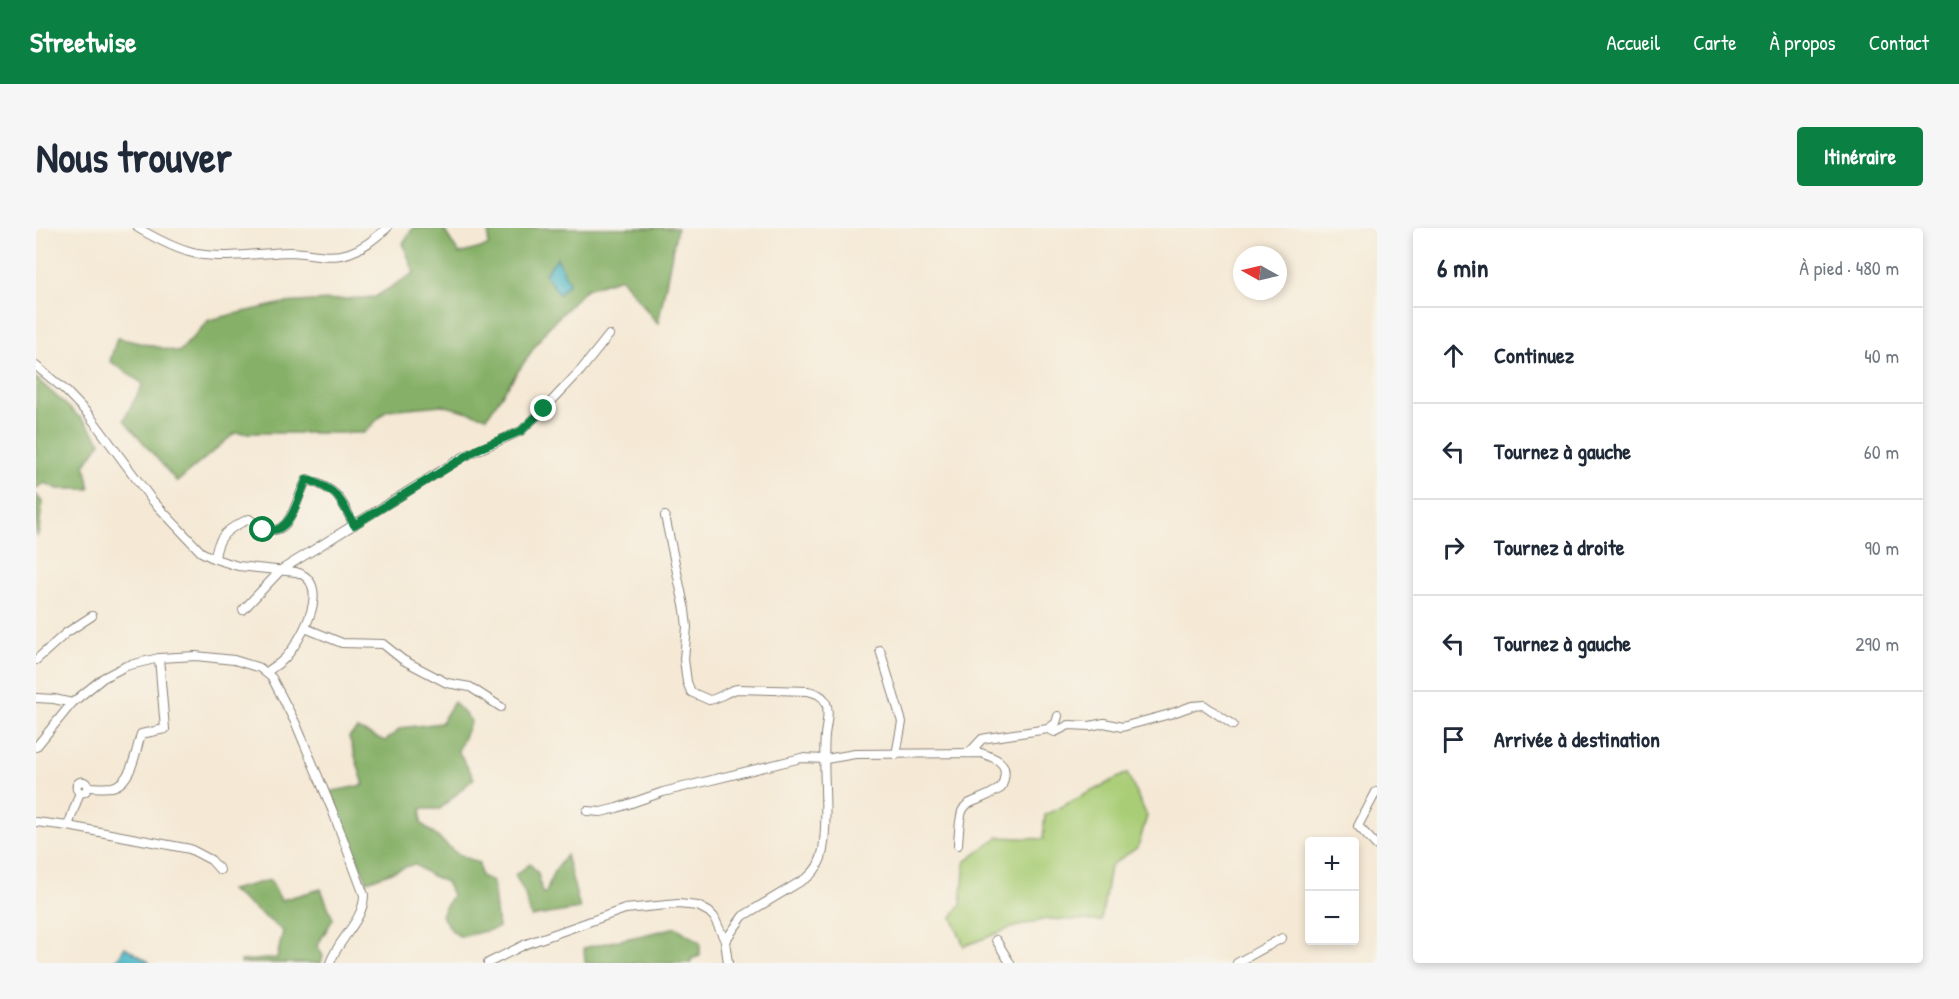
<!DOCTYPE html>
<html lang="fr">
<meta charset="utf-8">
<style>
body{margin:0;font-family:"Patrick Hand",sans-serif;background:#f6f6f7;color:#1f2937}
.controls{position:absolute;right:18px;bottom:18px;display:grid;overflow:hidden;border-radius:6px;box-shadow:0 3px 9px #0003}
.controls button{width:54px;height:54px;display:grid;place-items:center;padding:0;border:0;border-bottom:2px solid #e0e1e3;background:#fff;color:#1f2937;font:30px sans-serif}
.compass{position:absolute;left:1197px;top:18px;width:54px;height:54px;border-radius:50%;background:#fff;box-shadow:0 3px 9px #0003;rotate:278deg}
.stop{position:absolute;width:18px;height:18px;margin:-14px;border:4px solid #0b8043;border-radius:50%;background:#fff}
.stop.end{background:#0b8043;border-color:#fff;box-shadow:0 2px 6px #0008}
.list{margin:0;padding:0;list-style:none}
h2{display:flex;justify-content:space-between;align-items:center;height:78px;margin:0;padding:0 24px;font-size:26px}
h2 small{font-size:20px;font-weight:400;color:#747a83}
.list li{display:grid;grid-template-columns:39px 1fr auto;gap:18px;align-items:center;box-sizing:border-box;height:96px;padding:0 24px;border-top:2px solid #e0e1e3}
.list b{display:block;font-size:22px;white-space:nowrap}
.list em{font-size:20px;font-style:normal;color:#747a83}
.icon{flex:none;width:33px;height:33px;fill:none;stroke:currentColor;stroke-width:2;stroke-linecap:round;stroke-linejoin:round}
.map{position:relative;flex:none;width:1341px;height:735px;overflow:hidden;border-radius:6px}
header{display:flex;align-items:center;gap:36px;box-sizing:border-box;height:84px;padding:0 30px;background:#0b8043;color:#fff}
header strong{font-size:28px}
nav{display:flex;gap:33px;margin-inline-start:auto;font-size:21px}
.intro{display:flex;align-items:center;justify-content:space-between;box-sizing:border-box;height:144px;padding:0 36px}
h1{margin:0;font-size:42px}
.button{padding:15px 27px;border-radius:6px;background:#0b8043;color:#fff;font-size:21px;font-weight:700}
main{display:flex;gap:36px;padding:0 36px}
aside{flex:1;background:#fff;border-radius:6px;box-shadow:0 3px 9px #0003}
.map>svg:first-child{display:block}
</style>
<header>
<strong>Streetwise</strong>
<nav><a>Accueil</a><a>Carte</a><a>À propos</a><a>Contact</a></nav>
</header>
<div class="intro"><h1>Nous trouver</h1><a class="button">Itinéraire</a></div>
<main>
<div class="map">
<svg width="1341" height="735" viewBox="0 0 1341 735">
<rect width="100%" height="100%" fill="#f7f3e8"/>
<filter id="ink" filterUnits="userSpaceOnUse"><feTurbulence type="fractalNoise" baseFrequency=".0167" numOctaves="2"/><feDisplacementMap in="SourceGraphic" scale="12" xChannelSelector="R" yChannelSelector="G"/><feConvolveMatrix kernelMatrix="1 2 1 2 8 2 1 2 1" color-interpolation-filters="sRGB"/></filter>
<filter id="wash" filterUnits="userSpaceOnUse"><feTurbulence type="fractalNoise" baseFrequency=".008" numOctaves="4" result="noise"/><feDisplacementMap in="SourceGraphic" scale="24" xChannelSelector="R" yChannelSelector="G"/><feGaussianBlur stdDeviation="1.35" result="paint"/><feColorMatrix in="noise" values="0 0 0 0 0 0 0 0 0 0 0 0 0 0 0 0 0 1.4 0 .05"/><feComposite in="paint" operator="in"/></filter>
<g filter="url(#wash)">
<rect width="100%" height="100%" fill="#f5e9d5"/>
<!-- green -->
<polygon fill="#a9cd76" stroke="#627449" stroke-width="1.5" points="1091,545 1111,588 1102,619 1074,638 1065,693 1010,691 975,700 928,718 916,689 925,676 929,634 963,609 1007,611 1009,587"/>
<!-- forest -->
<g fill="#86b067" stroke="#516642" stroke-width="1.5">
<polygon points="377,0 407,0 423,26 452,18 453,0 641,0 622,96 585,50 550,61 510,102 451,189 406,177 351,182 328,205 199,205 141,254 88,192 107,156 74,133 81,110 143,124 173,92 247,75 339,69 378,45 367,15"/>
<polygon points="0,150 49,194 65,214 49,237 54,261 22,261 9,255 0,260"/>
<polygon points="0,266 6,274 3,303 0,309"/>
<polygon points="418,474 435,493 422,523 438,550 404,581 385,581 385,595 420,625 443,635 445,648 457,654 462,700 425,709 417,704 405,687 416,667 410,654 394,647 378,636 331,653 292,564 328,557 313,509 321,501 349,513 365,500 405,495"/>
<polygon points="530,627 544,681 495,689 488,664 479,647 494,636 502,645 506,665 510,665 517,645"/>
<polygon points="234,652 245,672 285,661 297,691 281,718 287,728 285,735 205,735 205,733 241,730 247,703 194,662"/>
<path d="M640,699L664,715V728L655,731V735H549L548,720C578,712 609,708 640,699Z"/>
</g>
<!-- water -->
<g fill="#49b5c6" stroke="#326871" stroke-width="1.5">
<polygon points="521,30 533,55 523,66 509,46"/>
<polygon points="89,719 113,734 113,735 75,735 80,733"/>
</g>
</g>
<g filter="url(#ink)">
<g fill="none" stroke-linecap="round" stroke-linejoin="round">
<!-- minor casing -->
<g stroke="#888278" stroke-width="10">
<g id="minor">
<path d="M102,0C119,10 141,22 161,26C191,31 224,25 253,24C273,24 293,32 313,25C328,20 339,10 351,0"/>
<path d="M0,138L29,162L53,187L116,272L165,324L179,331L202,338L260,344C298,355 265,412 250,429C245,435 237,439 231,444"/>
<path d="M629,288L649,382L651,399L648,431L651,454L655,464L673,472C684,471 691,462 702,461L772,463C779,465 787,467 790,475C794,484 790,497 789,507C786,544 793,584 787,622C785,633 781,642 772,649L707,688L689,713"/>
<path d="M179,331C181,307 193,300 213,291C254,323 256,278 271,251C303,263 303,268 318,297"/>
<polyline points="207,382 245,342 427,229 485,203 508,181 545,142 573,107"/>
<polyline points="269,400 306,415 347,416 367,432 411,455 434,459 465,479"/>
<polyline points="844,422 866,494 860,527"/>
<polyline points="0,432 30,405 56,388"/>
<polyline points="0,470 18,471 36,475"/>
<polyline points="1012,501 1019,504 1033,497 1054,498 1068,495 1086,499 1134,486 1156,478 1168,477 1197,497"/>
<path d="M0,519L36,475L67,450L90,438L123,430L160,428L198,432L224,440L236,450L260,496L297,584L328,667C328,693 302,711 294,735"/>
<polyline points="933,525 946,511 951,510 1012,501 1020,495 1022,488"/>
<circle cx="46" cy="559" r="5.5"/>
<path d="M51,559C59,559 68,560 76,559C96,555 100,522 105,506L129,501L123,430"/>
<polyline points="1340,564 1322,598 1341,618"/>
<path d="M551,583L565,584L581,580L627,564L765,530L790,531L819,526L945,525C967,532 974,538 965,560C927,584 925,563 922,617"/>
<polyline points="0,594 32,598 44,564"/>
<polyline points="32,598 154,621 175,632 184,642"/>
<polyline points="960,712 974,735"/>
<polyline points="452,735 490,716 589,681 642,676 662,678 673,684 678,689 689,713 692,735"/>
<polyline points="1201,735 1246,710"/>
</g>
</g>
<!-- minor -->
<use href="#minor" stroke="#fff" stroke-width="8"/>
</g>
</g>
<g fill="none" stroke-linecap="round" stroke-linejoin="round" filter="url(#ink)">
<!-- route -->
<path stroke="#0b8043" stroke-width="8" d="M227,302C232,302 238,303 242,301C258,294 263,266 271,251C302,263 303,268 318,297L442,221L485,203L508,181"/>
</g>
</svg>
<div class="controls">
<button>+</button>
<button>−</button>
</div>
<svg class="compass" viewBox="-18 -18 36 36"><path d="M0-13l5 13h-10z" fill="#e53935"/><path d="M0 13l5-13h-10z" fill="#747a83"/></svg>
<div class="stop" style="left:227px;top:302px"></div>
<div class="stop end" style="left:508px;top:181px"></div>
</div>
<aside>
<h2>6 min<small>À pied · 480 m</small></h2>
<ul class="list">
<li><svg class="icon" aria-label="ahead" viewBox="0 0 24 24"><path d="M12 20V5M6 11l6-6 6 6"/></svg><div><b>Continuez</b></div><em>40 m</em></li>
<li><svg class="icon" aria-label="left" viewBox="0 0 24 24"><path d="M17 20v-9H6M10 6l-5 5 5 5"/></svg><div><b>Tournez à gauche</b></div><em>60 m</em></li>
<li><svg class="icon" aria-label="right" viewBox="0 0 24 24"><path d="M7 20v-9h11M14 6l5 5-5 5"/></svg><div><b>Tournez à droite</b></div><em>90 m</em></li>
<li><svg class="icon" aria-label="left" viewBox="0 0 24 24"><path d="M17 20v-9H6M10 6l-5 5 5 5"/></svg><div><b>Tournez à gauche</b></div><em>290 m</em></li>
<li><svg class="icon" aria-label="arrive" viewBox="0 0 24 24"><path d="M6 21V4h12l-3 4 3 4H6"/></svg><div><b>Arrivée à destination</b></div></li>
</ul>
</aside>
</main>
